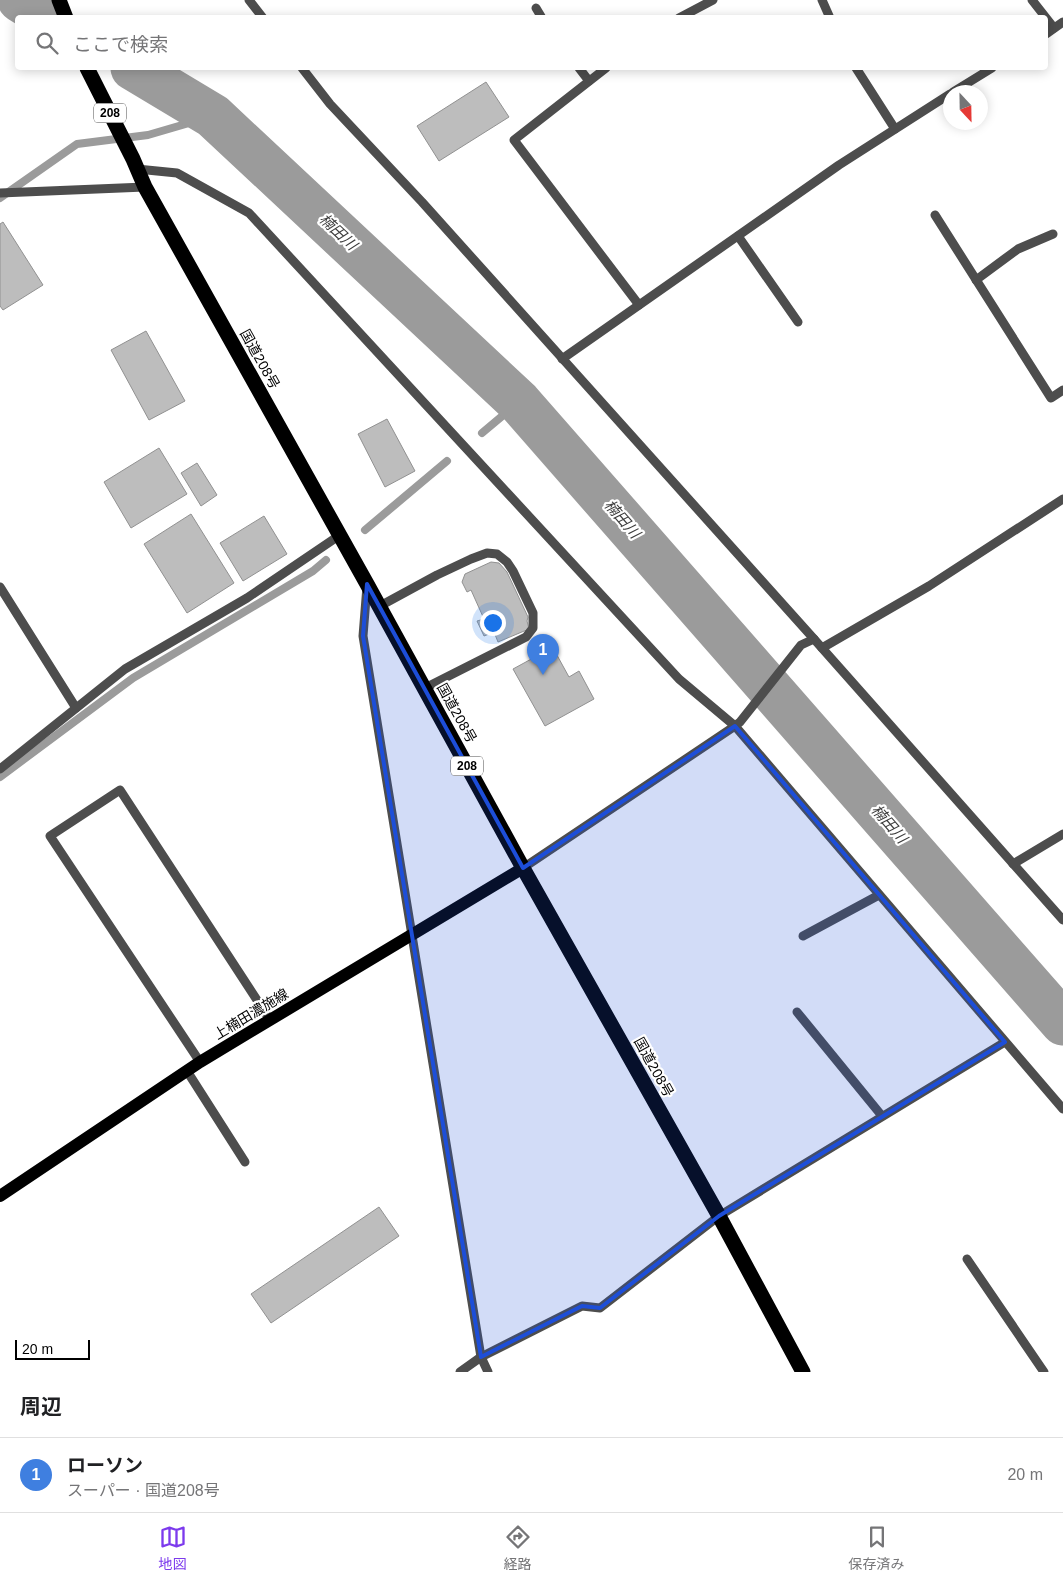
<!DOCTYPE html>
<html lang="ja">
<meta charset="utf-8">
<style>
body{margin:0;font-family:Helvetica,"Noto Sans JP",sans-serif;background:#f6f6f6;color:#202124}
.compass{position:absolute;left:943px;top:85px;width:45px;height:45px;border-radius:50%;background:#fff;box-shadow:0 2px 12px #0003;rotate:158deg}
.scale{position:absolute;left:15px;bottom:12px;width:75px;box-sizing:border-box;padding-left:5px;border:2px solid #000;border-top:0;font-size:14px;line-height:18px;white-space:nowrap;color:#000;-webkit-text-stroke:4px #fff;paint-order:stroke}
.you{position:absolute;left:492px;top:622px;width:18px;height:18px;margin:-12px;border:4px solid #fff;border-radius:50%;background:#1a73e8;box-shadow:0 0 0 8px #1a73e833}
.badge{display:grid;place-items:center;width:32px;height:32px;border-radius:50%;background:#7c3aed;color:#fff;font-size:16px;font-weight:700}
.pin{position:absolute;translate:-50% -41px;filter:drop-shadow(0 1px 2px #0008)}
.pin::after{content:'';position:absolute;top:26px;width:18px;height:15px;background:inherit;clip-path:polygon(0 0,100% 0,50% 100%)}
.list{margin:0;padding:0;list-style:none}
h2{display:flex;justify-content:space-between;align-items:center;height:65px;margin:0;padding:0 20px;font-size:21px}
h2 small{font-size:16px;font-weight:400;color:#757577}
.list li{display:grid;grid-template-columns:32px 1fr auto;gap:15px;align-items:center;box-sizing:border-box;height:75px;padding:0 20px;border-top:1px solid #e0e0e0}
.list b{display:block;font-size:19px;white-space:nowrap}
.list p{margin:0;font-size:16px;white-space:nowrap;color:#757577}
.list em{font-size:16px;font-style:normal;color:#757577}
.icon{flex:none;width:28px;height:28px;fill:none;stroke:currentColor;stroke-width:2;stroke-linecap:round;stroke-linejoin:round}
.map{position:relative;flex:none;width:1063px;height:1372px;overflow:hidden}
.search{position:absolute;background:#fff;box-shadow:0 2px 12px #0003;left:15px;right:15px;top:15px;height:55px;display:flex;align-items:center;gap:12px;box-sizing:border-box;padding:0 18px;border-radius:5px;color:#757577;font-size:19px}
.sheet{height:140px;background:#fff}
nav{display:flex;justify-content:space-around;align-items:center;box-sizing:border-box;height:70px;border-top:1px solid #e0e0e0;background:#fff;font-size:14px;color:#757577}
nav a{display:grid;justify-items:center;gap:2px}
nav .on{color:#7c3aed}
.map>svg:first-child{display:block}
</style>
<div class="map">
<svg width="1063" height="1372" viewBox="0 0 1063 1372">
<rect width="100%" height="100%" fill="#fff"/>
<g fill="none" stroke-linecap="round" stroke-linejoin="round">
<!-- stream -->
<g stroke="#9b9b9b" stroke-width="8">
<polyline points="0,198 77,144 148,135 213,116"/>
<polyline points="482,433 519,402"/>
<polyline points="365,530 447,461"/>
<polyline points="0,777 133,678 313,571 326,560"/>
</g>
<!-- river -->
<g stroke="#9b9b9b" stroke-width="45">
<polyline points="20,0 49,18"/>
<polyline points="133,68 213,116 519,402 1063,1023"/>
</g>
</g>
<!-- building -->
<g fill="#bdbdbd" stroke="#919191">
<polygon points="486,82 509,117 439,161 417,126"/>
<polygon points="3,222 43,285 3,310 0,306 0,224"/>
<polygon points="146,331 185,401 149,420 111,350"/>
<polygon points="387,419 415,471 385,487 358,434"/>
<polygon points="159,448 187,494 131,528 104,482"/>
<polygon points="197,463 217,495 201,506 181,473"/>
<polygon points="191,514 234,583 187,613 144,544"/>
<polygon points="264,516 287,554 243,581 220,543"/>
<polygon points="491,562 499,563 507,572 528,617 527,621 529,629 498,642 494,632 484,636 477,621 484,619 471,590 467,592 462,582 465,574"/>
<polygon points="547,637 569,677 579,671 594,699 545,726 513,669 535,657 529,647"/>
<polygon points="379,1207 399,1236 271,1323 251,1294"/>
</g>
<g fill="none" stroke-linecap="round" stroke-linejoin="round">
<!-- minor -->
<g stroke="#4d4d4d" stroke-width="9">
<polyline points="249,0 263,18"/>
<polyline points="822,0 830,18"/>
<polyline points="1032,0 1054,28"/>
<polyline points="536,8 542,18"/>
<polyline points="679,18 713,0"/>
<polyline points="1046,34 1063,22"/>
<polyline points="302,68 330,104 422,202 814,639 1063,920"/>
<polyline points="579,68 589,81"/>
<polyline points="606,68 514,140 639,305"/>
<polyline points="856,68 895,129"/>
<polyline points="953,92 992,68"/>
<polyline points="137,169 177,173 249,213 679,679 735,726 1063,1109"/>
<polyline points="0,193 145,187"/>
<polyline points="935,215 1051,398 1063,390"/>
<polyline points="738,236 798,322"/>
<polyline points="976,280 1018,249 1053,234"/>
<polyline points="562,359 839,165 950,94"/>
<polyline points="367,586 363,636 481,1357 488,1372"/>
<polyline points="0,587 76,708"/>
<polyline points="380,606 437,575 471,559 487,553 497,554 507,562 513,571 533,613 533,628 526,637 425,688"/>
<polyline points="822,648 929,586 1063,499"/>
<polyline points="0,769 125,669 247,598 340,535"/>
<polyline points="1013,864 1063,834"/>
<polyline points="523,868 735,726 740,722 801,645 814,639"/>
<polyline points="803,936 879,895"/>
<polyline points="797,1012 882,1116"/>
<polyline points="200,1062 50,836 120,790 270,1020"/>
<polyline points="187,1071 245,1162"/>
<polyline points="967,1259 1044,1372"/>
<polyline points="460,1372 481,1357 582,1306 600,1308 719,1216 1005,1042"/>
</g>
<!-- major -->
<polyline stroke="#000" stroke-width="12" points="0,1196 200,1062 523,868"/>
<!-- highway -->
<g stroke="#000" stroke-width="15">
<polyline points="59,0 66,18"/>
<polyline points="87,68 133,159 145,187 367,584 523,868 719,1216 803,1372"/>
</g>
</g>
<!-- marked area -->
<path fill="#1d4ed8" fill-opacity="0.2" stroke="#1d4ed8" stroke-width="4" stroke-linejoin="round" d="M367,584L523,868L735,726L1005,1042L719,1216L600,1308L582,1306L481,1357L363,636Z"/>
<g text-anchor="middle" stroke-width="4.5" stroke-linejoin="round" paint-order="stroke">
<!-- shield labels -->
<g fill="#fff" stroke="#4c4c4c" stroke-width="1">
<rect x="94" y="103.5" width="32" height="19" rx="4"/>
<rect x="451" y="756.5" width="32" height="19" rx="4"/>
</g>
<g font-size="12" font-weight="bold" fill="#000">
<text x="110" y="117">208</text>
<text x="467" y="770">208</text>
</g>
<!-- street labels -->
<g font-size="14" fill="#000" stroke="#fff">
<text transform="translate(260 359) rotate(61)" y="5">国道208号</text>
<text transform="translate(457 713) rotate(61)" y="5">国道208号</text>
<text transform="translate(251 1014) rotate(-31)" y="5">上楠田濃施線</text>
<text transform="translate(654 1067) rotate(61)" y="5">国道208号</text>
</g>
<!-- water labels -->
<g font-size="15" font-style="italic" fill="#3c3c3c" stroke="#fff">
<text transform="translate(338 232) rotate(43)" y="5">楠田川</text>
<text transform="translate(622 519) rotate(49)" y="5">楠田川</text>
<text transform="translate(889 824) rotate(49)" y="5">楠田川</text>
</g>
</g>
</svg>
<svg class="compass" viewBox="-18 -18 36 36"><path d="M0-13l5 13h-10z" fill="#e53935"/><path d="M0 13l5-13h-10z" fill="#757577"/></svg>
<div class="scale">20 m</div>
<div class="you"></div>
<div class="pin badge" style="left:543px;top:675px;background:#3f7fe0">1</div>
<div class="search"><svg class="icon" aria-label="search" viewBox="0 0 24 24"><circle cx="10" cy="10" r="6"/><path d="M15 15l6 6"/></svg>ここで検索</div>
</div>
<section class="sheet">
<h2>周辺<small></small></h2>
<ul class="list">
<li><span class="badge" style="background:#3f7fe0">1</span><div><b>ローソン</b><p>スーパー · 国道208号</p></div><em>20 m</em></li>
</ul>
</section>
<nav>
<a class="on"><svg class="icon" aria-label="map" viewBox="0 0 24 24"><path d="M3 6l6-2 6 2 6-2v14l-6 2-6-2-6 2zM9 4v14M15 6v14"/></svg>地図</a>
<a><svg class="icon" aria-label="directions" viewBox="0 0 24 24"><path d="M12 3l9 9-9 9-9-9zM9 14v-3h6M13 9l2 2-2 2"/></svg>経路</a>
<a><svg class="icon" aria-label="saved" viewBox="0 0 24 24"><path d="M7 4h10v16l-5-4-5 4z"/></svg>保存済み</a>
</nav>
